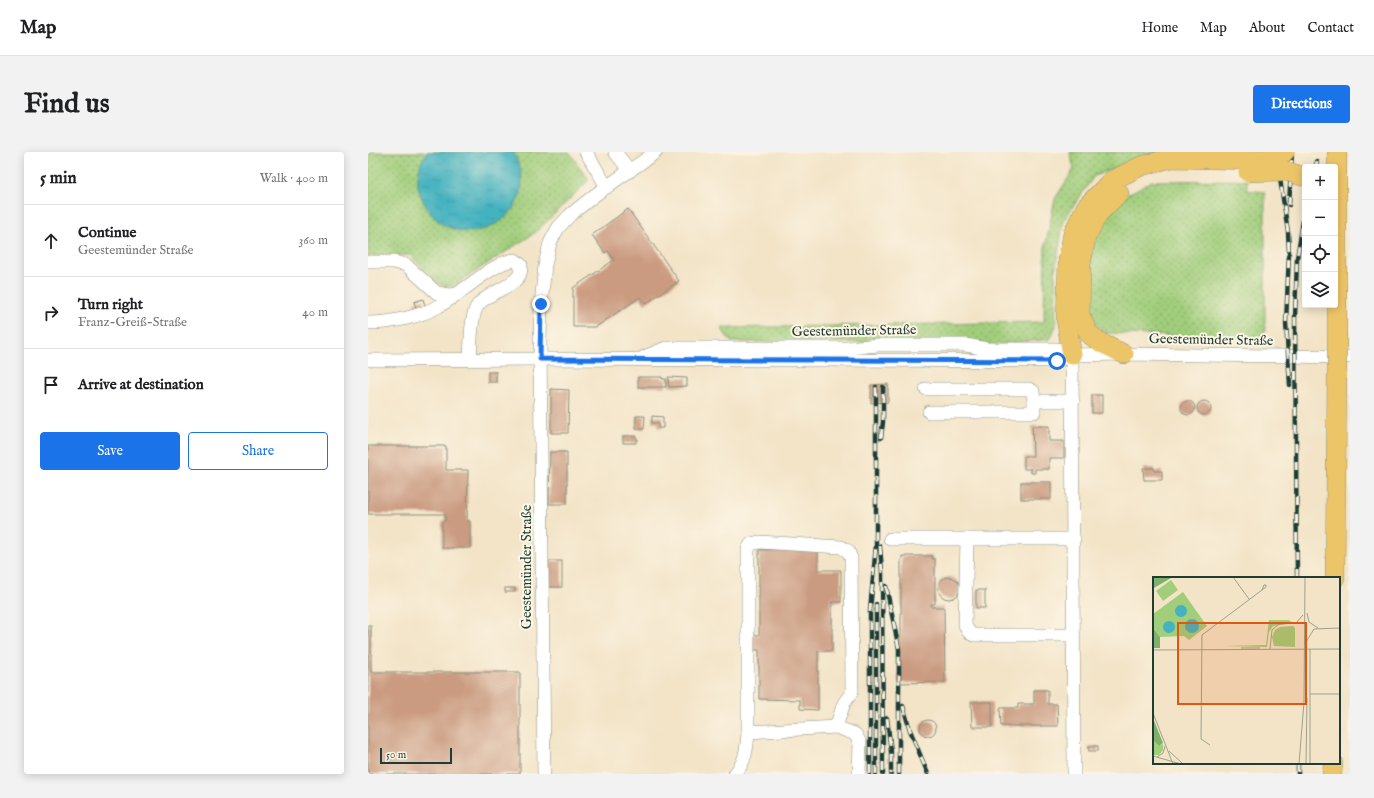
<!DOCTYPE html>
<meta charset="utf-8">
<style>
body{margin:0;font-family:"IM FELL English",serif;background:#f2f2f2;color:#202124}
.controls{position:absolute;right:12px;top:12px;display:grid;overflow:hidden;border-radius:4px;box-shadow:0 2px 10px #0003}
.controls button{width:36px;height:36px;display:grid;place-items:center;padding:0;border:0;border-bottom:1px solid #e0e0e0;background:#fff;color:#202124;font:20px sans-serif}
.scale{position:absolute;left:12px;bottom:10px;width:72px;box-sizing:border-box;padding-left:4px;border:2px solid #1f3d34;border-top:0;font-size:11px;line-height:14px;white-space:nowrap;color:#1f3d34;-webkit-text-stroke:3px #fcf5e5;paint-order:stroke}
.stop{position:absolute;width:12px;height:12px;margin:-9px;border:3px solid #1a73e8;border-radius:50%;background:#fff}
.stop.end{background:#1a73e8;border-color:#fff;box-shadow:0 1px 4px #0008}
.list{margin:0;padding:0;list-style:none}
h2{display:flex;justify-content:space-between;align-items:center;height:52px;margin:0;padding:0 16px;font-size:17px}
h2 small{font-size:13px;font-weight:400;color:#757577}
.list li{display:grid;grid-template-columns:26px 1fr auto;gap:12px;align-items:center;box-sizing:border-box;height:72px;padding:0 16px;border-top:1px solid #e0e0e0}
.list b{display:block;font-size:15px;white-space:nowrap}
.list p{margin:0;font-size:13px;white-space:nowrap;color:#757577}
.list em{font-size:13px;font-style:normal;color:#757577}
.actions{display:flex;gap:8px;padding:12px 16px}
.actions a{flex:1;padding:9px 0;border:1px solid #1a73e8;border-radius:4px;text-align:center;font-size:14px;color:#1a73e8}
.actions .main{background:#1a73e8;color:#fff}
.icon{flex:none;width:22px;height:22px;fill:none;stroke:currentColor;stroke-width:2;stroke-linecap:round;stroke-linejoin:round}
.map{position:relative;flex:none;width:982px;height:622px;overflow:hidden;border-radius:4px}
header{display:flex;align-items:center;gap:24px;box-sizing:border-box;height:56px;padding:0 20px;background:#fff;border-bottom:1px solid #e0e0e0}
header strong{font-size:19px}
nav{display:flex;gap:22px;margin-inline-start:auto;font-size:14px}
.intro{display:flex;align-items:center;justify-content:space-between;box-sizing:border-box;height:96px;padding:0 24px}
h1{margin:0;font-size:28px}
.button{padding:10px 18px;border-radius:4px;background:#1a73e8;color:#fff;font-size:14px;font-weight:700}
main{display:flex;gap:24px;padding:0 24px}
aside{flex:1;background:#fff;border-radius:4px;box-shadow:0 2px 10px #0003}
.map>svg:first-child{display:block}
</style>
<header>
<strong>Map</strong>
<nav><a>Home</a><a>Map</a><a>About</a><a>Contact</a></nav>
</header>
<div class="intro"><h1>Find us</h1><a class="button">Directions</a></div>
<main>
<aside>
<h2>5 min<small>Walk · 400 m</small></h2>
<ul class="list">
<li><svg class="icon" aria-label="ahead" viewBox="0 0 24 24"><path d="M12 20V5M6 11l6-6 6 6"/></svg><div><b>Continue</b><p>Geestemünder Straße</p></div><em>360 m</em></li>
<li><svg class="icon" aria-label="right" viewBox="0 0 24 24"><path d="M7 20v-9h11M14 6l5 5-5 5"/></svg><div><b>Turn right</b><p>Franz-Greiß-Straße</p></div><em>40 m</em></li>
<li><svg class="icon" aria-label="arrive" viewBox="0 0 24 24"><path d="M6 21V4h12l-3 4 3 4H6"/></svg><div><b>Arrive at destination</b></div></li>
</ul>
<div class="actions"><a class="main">Save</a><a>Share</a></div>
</aside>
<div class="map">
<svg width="982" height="622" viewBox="0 0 982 622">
<defs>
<pattern id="grass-dots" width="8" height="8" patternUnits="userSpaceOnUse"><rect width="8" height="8" fill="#a1ce7b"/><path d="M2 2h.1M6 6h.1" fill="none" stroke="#83a866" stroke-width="1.8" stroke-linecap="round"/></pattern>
<pattern id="water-ripples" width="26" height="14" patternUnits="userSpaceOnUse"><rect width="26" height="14" fill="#44b2bf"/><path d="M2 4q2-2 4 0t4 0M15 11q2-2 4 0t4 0" fill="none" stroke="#38929c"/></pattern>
</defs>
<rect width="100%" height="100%" fill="#fcf5e5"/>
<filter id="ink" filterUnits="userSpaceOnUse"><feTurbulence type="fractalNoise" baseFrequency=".025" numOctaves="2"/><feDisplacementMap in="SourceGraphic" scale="8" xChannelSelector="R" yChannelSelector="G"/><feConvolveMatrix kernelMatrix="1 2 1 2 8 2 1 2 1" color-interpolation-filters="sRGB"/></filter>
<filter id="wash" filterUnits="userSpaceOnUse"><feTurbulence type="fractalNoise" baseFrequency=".012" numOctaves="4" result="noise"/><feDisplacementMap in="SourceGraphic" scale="16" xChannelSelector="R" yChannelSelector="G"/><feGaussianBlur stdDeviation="0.9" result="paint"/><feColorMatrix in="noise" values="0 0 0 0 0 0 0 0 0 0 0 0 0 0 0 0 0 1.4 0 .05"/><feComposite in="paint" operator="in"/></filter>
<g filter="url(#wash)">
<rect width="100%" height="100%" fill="#f3e4c8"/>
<!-- grass -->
<g fill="url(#grass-dots)" stroke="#608658">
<polygon points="0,0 201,0 221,28 168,80 85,134 76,134 70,131 42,103 0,104"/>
<polygon points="702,0 790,0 726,24 696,68 687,119 688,174 682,187 624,193 509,190 363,190 353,176 676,170 677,96 687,47 706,17"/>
<polygon points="880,28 878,38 897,40 897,188 737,181 721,166 721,108 728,82 742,59 760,42 784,29"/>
</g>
<!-- water -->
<path fill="url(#water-ripples)" stroke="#32787a" d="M59,0H145C184,65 82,117 53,44C47,30 50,12 59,0Z"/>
<g id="blocks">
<!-- building -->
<g fill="#ca9b81">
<polygon points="260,57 311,129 277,152 272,145 228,175 205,175 205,136 246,108 240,99 237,101 224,83"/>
<polygon points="55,147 58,157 50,160 46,150"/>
<rect x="120" y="220" width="8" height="10"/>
<polygon points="270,225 294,225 294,227 298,227 298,235 270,235"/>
<polygon points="300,225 319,226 319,234 301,235"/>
<polygon points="520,232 520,250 503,251 503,233"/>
<polygon points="183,237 201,238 200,281 183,281"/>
<rect x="724" y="243" width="10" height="18"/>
<circle cx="820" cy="256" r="7"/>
<circle cx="836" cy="256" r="7"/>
<polygon points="268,264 277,264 276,277 268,277"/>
<polygon points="284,264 295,265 295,276 290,276 290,271 284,271"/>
<polygon points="664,274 681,274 681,289 696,289 696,306 681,306 681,317 667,317 667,321 663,321 663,317 656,317 656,304 665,304"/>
<polygon points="255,284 268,284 268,287 270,287 270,288 268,288 268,291 255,291"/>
<polygon points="0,294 78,294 78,318 100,318 99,369 102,369 102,396 74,396 74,370 77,369 77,362 0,362"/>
<polygon points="182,300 199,300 199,352 181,352"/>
<polygon points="775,316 786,316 786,319 794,319 794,328 776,328"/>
<rect x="653" y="330" width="30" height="17"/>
<polygon points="450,397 450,418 473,418 473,450 464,450 464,499 450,499 450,558 432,557 432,548 391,547 391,498 382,498 382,483 391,483 391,398"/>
<polygon points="534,404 564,404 564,407 567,407 567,452 563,452 563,455 576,455 577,530 530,531 530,486 533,486 533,407 534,407"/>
<rect x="180" y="409" width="14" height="26"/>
<circle cx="581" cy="436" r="11"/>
<rect x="137" y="436" width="10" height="4"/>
<rect x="608" y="438" width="9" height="18"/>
<polygon points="0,474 3,474 3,520 152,520 152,622 0,622"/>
<polygon points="666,538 680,538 680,552 689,552 690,574 633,574 632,556 650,556 650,552 666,552"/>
<polygon points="603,550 624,550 624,575 604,575"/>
<circle cx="560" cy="576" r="8"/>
<rect x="721" y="594" width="9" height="5"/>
</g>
</g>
</g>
<g filter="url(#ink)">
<use href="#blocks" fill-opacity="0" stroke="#89907e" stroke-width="1"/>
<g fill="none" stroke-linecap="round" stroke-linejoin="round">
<!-- minor casing -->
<g stroke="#89907e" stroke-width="14">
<g id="minor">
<polyline points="218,0 239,35"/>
<polyline points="247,0 262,19"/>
<polyline points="0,110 26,110 38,113 69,141 80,143 90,142"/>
<path d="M0,171C22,171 52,165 71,154C92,143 126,109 147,108L153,113C153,115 153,119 152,122C145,136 120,140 110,153C102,163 103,195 102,208"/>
<polyline points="704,203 706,622"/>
<polyline points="276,205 298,196 480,196 509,193 598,193 619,197 690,197 704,203"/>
<polyline points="0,208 172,207 689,209 704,203 756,202 982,205"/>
<polyline points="558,237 661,237 665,239 666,249 705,249"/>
<polyline points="561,260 666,260 666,249"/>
<polyline points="522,387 706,387"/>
<polyline points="599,387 597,473 600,479 605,483 706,483"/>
<polyline points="380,580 380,397 383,392 391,390 473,395 480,399 483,406 484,540 476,551 468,575 487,582 492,591 491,622"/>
<polyline points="176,622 172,187 173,152 177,113 182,91 190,76 202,63 227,43 288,0"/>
<path d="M367,622C378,609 379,596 380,580L468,575"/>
</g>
</g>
<!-- highway casing -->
<g stroke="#89907e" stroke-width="20">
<g id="highway">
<polyline points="751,41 730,62 718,85 713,113 712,163 721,182 735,192 756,202"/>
<polyline points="969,189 969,0"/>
<polyline points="704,203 698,167 700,108 705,81 718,55 743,29 773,14 804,6 882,8"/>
<polyline points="967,426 969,218"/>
<polyline points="964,622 965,611"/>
</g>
</g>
<!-- minor -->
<use href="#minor" stroke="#fff" stroke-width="13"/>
<!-- highway -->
<use href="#highway" stroke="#edc569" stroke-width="19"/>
<!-- rail casing -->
<g stroke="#1f3d34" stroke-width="4.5">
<g id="rail">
<polyline points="908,0 920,80 921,101 918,171 922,233"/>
<polyline points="948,15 949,9"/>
<polyline points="921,53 924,0"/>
<polyline points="513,286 515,270 515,235"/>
<polyline points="512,394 514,420 515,622"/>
<polyline points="929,426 927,166 929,106 937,57"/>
<polyline points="518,434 531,497 531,622"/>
<polyline points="508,452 508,622"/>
<polyline points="535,554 542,578 560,622"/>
<polyline points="519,566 523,600 523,622"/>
<polyline points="930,611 930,622"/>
<polyline points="502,622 502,458 508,393 508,235"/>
</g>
</g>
<!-- rail -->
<use href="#rail" stroke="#fcf5e5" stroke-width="3" stroke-dasharray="9" stroke-linecap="butt"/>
<!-- highway-bridge casing -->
<g stroke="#89907e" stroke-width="20" stroke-linecap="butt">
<g id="highway-bridge">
<polyline points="882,8 905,6 917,0"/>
<polyline points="880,20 918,19 937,25"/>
<polyline points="969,189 969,218"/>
</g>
</g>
<!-- highway-bridge -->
<use href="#highway-bridge" stroke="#edc569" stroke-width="19"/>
</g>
</g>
<g fill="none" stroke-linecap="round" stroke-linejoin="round" filter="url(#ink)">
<!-- route -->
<polyline stroke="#1a73e8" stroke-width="5" points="173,152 172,207 689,209"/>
</g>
<g text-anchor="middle" stroke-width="4" stroke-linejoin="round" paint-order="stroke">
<!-- street labels -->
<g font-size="14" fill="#1f3d34" stroke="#fcf5e5">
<text transform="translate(486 178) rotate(-1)" y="5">Geestemünder Straße</text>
<text transform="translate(843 187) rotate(1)" y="5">Geestemünder Straße</text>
<text transform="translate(158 415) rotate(-90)" y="5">Geestemünder Straße</text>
</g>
</g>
<!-- overview -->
<g transform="translate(785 425)">
<rect width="187" height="187" fill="#f3e4c8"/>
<path d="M30,15L54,49L36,63L31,59L7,60L0,51V37ZM116,43H136L140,46L120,49L116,55L114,70L71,69L113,68ZM140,49L142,51V70L121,69L119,60L122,53L127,50ZM0,163L6,169L10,167V173L6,178H0Z" fill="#a1ce7b"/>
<path d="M0,0H17L18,1L1,11ZM0,51L7,60V71H0ZM0,141L10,166L6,169L0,163Z" fill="#80b16b"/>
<path d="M18,3L25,13L10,24L3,14Z" fill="#a1ce7b"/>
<path d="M22 34a6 6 0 1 1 12 0a6 6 0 1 1-12 0ZM32 49a7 7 0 1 1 14 0a7 7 0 1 1-14 0ZM10 50a6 6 0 1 1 12 0a6 6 0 1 1-12 0Z" fill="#44b2bf"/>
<path fill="none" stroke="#9ea18d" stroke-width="1" d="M80,0L96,22M154,36L156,45L165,51M153,65L161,52L187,51M88,71H107M117,72L119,53L126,47L143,46L150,38M0,73L187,72M157,117H187M0,136L20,187M57,168L48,162L49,58L113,10V8H111L109,13M16,174L29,186M0,179L28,187M4,180L10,176L12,169M146,187L151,125L152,0M153,187L154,121M157,187V72"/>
<path fill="#de580e" fill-opacity="0.15" stroke="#de580e" stroke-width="2" d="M25,46H153V127H25Z"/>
<rect width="187" height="187" fill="none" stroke="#1f3d34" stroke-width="2"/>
</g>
</svg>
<div class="controls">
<button>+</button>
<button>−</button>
<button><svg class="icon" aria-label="locate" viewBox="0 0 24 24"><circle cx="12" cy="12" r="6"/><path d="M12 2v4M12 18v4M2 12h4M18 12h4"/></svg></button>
<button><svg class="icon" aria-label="layers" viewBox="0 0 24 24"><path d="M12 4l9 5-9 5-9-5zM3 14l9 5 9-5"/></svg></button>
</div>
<div class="scale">50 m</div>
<div class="stop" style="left:689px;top:209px"></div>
<div class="stop end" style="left:173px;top:152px"></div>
</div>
</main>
